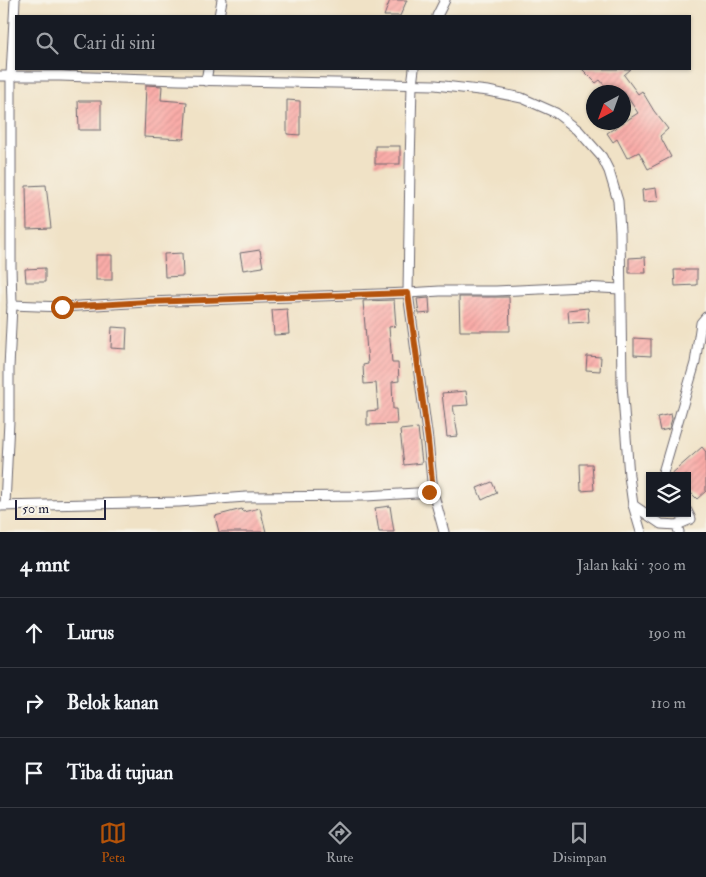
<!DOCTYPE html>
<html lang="id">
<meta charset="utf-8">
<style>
body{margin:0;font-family:"IM FELL Double Pica",serif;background:#242831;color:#f1f3f6}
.controls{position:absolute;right:15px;bottom:15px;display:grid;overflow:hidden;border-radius:0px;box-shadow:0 1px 4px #0004}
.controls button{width:45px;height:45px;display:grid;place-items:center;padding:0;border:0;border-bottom:1px solid #363941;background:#171b24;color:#f1f3f6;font:25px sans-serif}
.compass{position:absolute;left:586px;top:85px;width:45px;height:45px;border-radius:50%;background:#171b24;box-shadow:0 1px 4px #0004;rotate:221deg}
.scale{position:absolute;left:15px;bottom:12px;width:91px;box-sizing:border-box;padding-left:5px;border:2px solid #22223b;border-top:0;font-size:14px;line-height:18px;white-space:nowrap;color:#22223b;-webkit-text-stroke:4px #f7f3e8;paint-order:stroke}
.stop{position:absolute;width:15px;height:15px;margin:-11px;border:4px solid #b45309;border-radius:50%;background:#fff}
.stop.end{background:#b45309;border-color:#fff;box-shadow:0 1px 5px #0008}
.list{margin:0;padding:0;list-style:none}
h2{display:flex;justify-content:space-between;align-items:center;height:65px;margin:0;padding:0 20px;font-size:21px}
h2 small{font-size:16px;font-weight:400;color:#9ea1a6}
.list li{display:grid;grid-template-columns:32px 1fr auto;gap:15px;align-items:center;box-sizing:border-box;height:70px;padding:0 20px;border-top:1px solid #363941}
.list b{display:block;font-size:19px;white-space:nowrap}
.list em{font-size:16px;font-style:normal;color:#9ea1a6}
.icon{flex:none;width:28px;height:28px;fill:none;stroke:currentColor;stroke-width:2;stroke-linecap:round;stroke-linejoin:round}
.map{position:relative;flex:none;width:706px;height:532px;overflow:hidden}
.search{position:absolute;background:#171b24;box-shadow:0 1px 4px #0004;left:15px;right:15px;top:15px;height:55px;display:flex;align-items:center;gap:12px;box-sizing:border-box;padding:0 18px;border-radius:0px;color:#9ea1a6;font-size:19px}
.sheet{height:275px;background:#171b24}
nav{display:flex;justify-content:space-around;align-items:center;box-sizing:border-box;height:70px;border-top:1px solid #363941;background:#171b24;font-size:14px;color:#9ea1a6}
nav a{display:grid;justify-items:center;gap:2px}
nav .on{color:#b45309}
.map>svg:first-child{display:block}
</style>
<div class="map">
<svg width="706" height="532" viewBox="0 0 706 532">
<defs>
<pattern id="building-hatch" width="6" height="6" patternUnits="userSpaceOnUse" patternTransform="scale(1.25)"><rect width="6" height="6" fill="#faaca8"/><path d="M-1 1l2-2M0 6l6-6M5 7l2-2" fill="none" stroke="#d69492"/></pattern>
</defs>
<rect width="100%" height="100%" fill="#f7f3e8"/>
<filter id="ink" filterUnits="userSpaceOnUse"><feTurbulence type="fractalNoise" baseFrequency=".02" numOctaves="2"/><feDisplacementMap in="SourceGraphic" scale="10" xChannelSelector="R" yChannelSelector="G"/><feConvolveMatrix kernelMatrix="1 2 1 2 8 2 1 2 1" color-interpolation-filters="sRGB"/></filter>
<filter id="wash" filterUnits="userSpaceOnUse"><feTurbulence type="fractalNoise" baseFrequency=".0096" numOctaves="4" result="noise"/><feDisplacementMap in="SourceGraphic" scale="20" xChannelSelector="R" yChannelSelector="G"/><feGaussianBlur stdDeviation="1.12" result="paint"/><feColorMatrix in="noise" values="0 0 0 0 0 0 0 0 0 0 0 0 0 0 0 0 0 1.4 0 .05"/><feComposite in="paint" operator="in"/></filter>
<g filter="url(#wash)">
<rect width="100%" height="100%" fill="#f0e2c6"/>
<g id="blocks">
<!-- building -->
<g fill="url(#building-hatch)">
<polygon points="390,0 407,0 400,16 384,16"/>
<polygon points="582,69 631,69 624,75 638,94 642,91 654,111 668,129 660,136 671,157 648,169 639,152 627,158 617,139 613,142 607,133 638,113 624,92 610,92 600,80 596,83"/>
<polygon points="146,85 162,86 161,100 187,102 184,139 144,137"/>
<polygon points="287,100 300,101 300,135 287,134"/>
<polygon points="78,101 101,101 101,130 79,130"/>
<rect x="375" y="146" width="25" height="18"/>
<polygon points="46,185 51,228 27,229 26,186"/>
<polygon points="656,188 658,201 643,202 642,190"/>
<polygon points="260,250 263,267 243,270 240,253"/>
<polygon points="182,253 183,276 165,277 164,254"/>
<rect x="96" y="255" width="16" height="25"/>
<polygon points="645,257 646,273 629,273 629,258"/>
<polygon points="45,268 45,282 26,282 25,269"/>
<polygon points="674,270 697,270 697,285 675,286"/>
<polygon points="459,297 509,297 510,331 460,331"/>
<polygon points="429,298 430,313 419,314 417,299"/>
<polygon points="394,300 396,326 389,327 392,363 398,363 399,381 392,382 393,409 396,409 397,424 367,425 367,411 378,410 376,383 364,384 363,365 368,364 363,301"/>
<polygon points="588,308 589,322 569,323 568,310"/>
<polygon points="287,309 289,334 274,335 272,310"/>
<polygon points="112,327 127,328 126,349 111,348"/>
<polygon points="634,338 651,339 651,356 634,355"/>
<polygon points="587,356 601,357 600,371 586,370"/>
<polygon points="466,391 468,405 453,406 458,436 447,437 442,393"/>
<polygon points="671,414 672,419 669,429 660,431 657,417"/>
<polygon points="418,428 422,463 404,465 400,430"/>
<polygon points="702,447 706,452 706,491 697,499 687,489 687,476 669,476"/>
<polygon points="580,464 592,464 594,490 581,491"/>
<polygon points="492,482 497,493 482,500 477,488"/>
<polygon points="390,506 394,532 379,532 375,508"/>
<polygon points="260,508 266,532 219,532 215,516 242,509 243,512"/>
</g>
</g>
</g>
<g filter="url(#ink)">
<use href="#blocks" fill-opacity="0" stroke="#6a656c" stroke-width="1"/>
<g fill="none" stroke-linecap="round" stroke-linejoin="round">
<!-- minor casing -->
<g stroke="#6a656c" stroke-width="11">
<g id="minor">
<polyline points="219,16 222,0"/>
<polyline points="437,16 445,0"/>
<polyline points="0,76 60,76 179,80 435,85 488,91 522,98 556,113 578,130 602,157 609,171 618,201 620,231 622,384 629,476 633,505 641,532"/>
<polyline points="206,81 208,69"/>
<polyline points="12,305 62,307 147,302 408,293 440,291 496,291 583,287 620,289"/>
<polyline points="662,476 695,363 701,323 706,317"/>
<polyline points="433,492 444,532"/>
<polyline points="5,505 9,421 9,368 12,305 11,266 11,75 15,0"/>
<polyline points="633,505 661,524 677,525 679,532"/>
<polyline points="0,506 179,502 246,497 366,496 433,492 428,440 408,293 410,165 412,85 414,69"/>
<polyline points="677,525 691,519 687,511"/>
</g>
</g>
<!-- minor -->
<use href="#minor" stroke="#fff" stroke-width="9"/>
</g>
</g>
<g fill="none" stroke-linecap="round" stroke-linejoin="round" filter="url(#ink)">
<!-- route -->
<polyline stroke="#b45309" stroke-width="6" points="62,307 147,302 408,293 428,440 433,492 429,492"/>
</g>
</svg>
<div class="controls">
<button><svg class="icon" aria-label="layers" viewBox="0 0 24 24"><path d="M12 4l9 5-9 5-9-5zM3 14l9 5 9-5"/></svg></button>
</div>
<svg class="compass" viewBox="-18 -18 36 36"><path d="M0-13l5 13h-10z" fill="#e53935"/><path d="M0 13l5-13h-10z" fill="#9ea1a6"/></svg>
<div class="scale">50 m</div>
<div class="stop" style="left:62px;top:307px"></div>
<div class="stop end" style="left:429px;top:492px"></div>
<div class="search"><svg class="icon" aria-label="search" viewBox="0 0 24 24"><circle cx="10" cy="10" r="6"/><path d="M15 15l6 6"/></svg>Cari di sini</div>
</div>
<section class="sheet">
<h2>4 mnt<small>Jalan kaki · 300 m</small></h2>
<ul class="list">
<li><svg class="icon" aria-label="ahead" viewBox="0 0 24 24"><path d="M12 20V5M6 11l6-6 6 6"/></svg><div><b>Lurus</b></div><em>190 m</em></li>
<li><svg class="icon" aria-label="right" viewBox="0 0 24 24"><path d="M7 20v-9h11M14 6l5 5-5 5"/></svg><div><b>Belok kanan</b></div><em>110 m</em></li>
<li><svg class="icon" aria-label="arrive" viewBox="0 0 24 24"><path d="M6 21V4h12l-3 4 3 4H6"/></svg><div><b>Tiba di tujuan</b></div></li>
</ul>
</section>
<nav>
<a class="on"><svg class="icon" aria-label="map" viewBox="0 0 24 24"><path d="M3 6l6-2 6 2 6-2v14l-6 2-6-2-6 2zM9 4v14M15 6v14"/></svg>Peta</a>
<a><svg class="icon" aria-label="directions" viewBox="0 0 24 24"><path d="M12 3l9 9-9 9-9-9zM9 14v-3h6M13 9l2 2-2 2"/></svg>Rute</a>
<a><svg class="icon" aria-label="saved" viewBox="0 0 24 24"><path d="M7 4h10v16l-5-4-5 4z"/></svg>Disimpan</a>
</nav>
